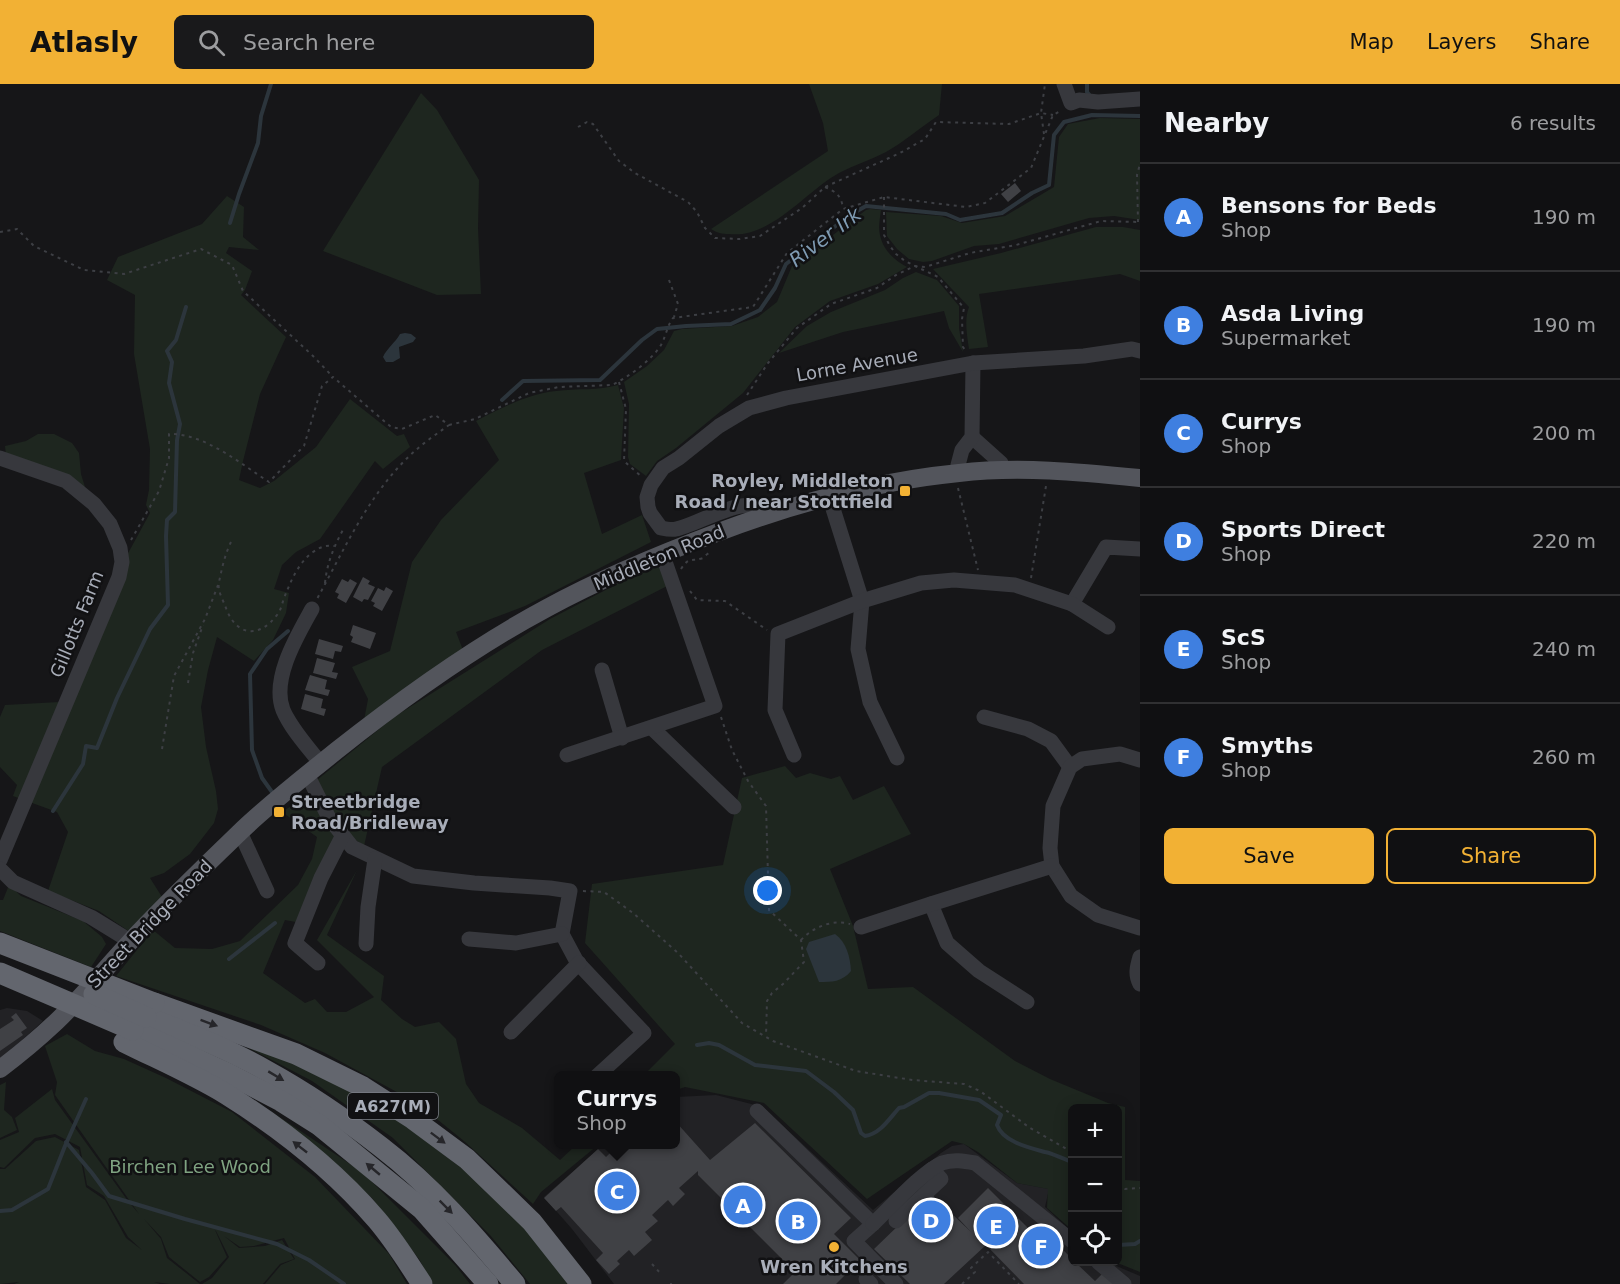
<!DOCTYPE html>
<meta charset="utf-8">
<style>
body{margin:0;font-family:"DejaVu Sans",sans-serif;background:#19191b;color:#f1f3f6}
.controls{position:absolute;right:18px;bottom:18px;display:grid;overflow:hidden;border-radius:9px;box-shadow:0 3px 15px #0003}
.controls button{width:54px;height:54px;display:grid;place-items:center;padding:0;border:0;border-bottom:2px solid #303032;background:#101012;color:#f1f3f6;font:30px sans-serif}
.you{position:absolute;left:768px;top:807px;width:21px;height:21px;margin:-15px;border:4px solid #fff;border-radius:50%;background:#1a73e8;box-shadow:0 0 0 9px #1a73e833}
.badge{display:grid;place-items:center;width:39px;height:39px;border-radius:50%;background:#f2b134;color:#fff;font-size:20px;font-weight:700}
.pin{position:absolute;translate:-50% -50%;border:3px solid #fff;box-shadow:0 2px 6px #0006}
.popup{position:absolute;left:554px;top:987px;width:126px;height:78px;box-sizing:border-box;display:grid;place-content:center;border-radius:9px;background:#101012;filter:drop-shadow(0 2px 4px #0005);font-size:20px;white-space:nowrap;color:#9c9d9f}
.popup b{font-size:22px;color:#f1f3f6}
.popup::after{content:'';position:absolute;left:50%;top:100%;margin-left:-12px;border:12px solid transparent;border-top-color:#101012}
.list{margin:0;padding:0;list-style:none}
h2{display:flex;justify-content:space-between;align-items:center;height:78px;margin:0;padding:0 24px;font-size:26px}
h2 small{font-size:20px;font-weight:400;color:#9c9d9f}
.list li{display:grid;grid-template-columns:39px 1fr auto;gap:18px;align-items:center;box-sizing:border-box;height:108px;padding:0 24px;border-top:2px solid #303032}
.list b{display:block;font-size:22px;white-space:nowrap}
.list p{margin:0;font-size:20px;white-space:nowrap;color:#9c9d9f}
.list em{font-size:20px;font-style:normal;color:#9c9d9f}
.actions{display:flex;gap:12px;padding:18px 24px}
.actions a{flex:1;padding:14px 0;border:2px solid #f2b134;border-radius:9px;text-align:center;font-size:21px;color:#f2b134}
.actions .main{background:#f2b134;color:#111}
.icon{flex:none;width:33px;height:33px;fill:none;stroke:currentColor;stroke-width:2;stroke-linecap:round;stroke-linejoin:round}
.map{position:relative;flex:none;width:1140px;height:1200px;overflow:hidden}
header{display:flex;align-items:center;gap:36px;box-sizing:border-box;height:84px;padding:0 30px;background:#f2b134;color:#111}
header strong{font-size:28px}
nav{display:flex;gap:33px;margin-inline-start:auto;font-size:21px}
.search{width:420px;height:54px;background:#19191b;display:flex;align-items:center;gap:15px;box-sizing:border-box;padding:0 21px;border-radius:9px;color:#9c9d9f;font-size:22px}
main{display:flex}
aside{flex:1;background:#101012}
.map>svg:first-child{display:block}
</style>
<header>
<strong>Atlasly</strong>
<div class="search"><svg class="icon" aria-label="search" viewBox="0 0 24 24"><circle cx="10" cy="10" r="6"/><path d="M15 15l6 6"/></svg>Search here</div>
<nav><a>Map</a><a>Layers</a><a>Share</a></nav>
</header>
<main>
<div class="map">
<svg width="1140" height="1200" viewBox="0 0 1140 1200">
<rect width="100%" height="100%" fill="#161618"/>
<!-- built -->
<g fill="#222225">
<polygon points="7,924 27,927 43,937 0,976 0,926"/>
<polygon points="716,1011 763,1023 873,1126 941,1069 952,1062 964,1060 1017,1099 1049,1105 1045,1123 1072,1148 1072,1178 1107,1178 1140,1192 1140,1200 614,1200 572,1145 544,1113 603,1061 676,1060 676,1013"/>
</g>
<!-- green -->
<g fill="#1e261f">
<path d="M809,0H942L939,31C921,43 904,58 886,68C871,76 854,81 839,89C806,107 771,155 729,150C722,150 717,149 711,145L828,67L823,39Z"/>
<polygon points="421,9 437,26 479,96 478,144 481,210 437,211 323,167"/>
<polygon points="1100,34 1140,35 1140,136 1114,132 1089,134 999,160 974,162 932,177 923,178 909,175 897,165 887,152 886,128 941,132 962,139 1005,132 1054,103 1059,53 1068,40"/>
<polygon points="227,112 244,123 243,153 259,166 229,163 226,169 252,187 245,206 241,211 286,253 260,310 243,377 239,396 260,404 274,397 316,363 350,315 397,352 404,350 410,363 383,385 375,377 320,455 296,468 282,481 274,505 289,509 286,529 273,556 254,577 217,553 208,586 201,623 206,663 216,707 218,725 214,739 190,770 164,789 150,794 162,813 130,848 99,827 48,807 68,748 57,728 13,712 17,701 0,683 0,633 5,621 59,618 126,473 150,429 146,421 149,406 150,365 134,270 135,211 107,196 118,173 202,140"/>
<path d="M870,125L881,126C880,134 878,143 880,151C883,166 894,176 907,183L878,200L830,217L795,243L743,309L676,364L657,377L646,392L630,380L628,373L629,320L624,298L647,282L664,266L674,247L682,245L732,242L758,233L777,218L792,182L866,126Z"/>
<path d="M1096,143H1123L1140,146V197L1120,190L979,210L988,263L969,265C967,251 964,236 969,223L933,185L1001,169Z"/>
<polygon points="916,188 937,196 959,222 959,244 963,268 949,244 944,227 843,248 779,269 807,242 831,228 885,206 903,194"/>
<path d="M618,301L624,324L621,376L584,389L602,450L642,431L651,458L525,522L456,548L463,566L363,642L368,615L352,583L390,567L412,478L441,436L499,376L476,337C502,324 527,310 556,307C577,304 598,307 618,301Z"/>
<polygon points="38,350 54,350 72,359 79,369 81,390 85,403 37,381 6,372 5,362 26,357"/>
<polygon points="667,474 675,498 542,566 382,683 364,762 350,752 323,716 317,696 394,633 550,535"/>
<polygon points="785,682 796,694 810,689 831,695 840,692 853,716 884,702 911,750 830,785 853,842 868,905 913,903 1015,977 1050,995 1108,1019 1125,1023 1125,1096 1140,1097 1140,1188 1115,1178 1118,1178 1118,1024 1072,1024 1072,1146 1047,1124 1048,1105 1017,1099 978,1068 964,1060 952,1057 867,1115 764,1019 685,1003 676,1006 676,992 644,991 675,960 585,859 592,800 723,781 742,694"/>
<polygon points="306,712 336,751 296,838 285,836 263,889 305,919 315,915 327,928 346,928 374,913 317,856 357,786 327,851 384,892 381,916 402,935 415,943 439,938 456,955 466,1000 479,1019 522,1044 560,1076 576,1061 598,1061 541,1108 533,1120 464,1057 417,1019 325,969 261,941 116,892 153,846 175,864 212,865 240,857 298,801 312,775 317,753 282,728"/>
<polygon points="9,801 21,812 83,837 102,853 106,860 91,883 0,847 0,816 3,816"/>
<polygon points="214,946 283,973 366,1012 500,1113 573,1200 530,1200 490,1151 393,1054 312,997"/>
<polygon points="67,950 95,967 124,975 166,994 232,1028 315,1093 389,1170 407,1200 265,1200 281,1181 295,1175 284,1154 254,1162 240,1163 224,1152 239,1164 265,1162 282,1156 294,1175 280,1180 263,1200 202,1200 212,1194 229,1173 216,1147 215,1146 227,1173 209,1193 200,1198 169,1173 161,1153 144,1135 161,1155 167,1174 200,1200 170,1200 154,1198 160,1200 14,1200 19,1198 0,1200 0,1085 5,1085 36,1057 55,1053 79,1066 86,1103 105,1116 126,1154 142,1166 128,1153 104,1112 87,1101 80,1063 55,1050 35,1054 4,1084 0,1083 0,1056 19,1048 15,1034 52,1005 55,1016 128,1117 139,1130 55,1011 57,998 45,962"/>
<polygon points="6,998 4,1026 12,1033 17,1046 0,1054 0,1001"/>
<polygon points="269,1026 362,1088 456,1182 470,1200 433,1200 419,1175 372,1114"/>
</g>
<!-- water -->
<g fill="#2c353c">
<path d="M405,249L411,250L416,254L413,258L399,263L400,274L393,278H386L383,273C387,264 395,259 400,250Z"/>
<path d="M835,850C847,859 850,873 851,887C842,898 832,898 819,898L806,865L809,858Z"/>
</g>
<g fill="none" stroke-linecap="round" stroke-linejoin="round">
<!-- stream -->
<g stroke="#2c353c" stroke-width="4">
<polyline points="1087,0 1087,8 1091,13"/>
<polyline points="230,139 239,110 258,59 261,32 271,0"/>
<polyline points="502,316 523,297 600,296 642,256 657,245 686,242 731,240 760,226 775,204 786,180 850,131 866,122 946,130 960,136 1002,129 1032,109 1049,101 1054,51 1064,38 1092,31 1140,32"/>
<polyline points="272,708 262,694 252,666 250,590 267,565 288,547"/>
<polyline points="53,727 83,680 86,662 97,664 117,614 150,545 168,521 166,452 167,436 175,428 177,356 180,340 169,299 172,278 167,267 176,256 186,223"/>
<polyline points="229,875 275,839"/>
<path d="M697,961L709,959L719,961L755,981L806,987L834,1008L853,1026L861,1049L865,1052C880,1050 889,1035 899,1024L904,1023L929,1009H939L979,1016L1001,1031L997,1041C1003,1058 1030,1064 1045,1068C1055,1070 1063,1075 1072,1078"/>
<polyline points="66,1058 92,1089 109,1112 185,1135 277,1160 309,1176 344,1200"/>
<polyline points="0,1127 12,1126 48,1105 65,1062 86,1015"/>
<polyline points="1118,1161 1135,1160 1140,1157"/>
</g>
</g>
<!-- building -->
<g fill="#404145">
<polygon points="1015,99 1021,107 1008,118 1001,110"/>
<polygon points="363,493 370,497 368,500 375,503 368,516 364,515 362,518 353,513"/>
<polygon points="342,495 348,498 350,495 357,499 346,519 337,514 339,510 335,508"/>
<polygon points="386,503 393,507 382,527 373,522 375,519 371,517 378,504 384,507"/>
<polygon points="353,541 376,549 370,565 351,558 353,553 350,551"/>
<polygon points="319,555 343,562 341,568 335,567 333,575 315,570"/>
<polygon points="317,574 335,579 332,588 338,589 336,595 313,589"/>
<polygon points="310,591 327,596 325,605 330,606 328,612 305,606"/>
<polygon points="305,610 323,615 321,624 326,625 324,632 301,625"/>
<polygon points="16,929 27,944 21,948 23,951 0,967 0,945 14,936 11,933"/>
<polygon points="676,1038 710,1076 755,1039 851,1134 834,1150 860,1176 836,1200 783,1200 795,1188 698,1091 698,1087 679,1104 685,1110 673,1122 668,1116 652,1131 658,1137 645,1148 652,1156 634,1172 629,1166 617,1177 620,1180 609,1190 596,1176 603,1169 561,1123 556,1127 544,1114 598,1065 606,1073 619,1060 676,1060"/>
<polygon points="988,1104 1034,1150 1041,1143 1072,1175 1072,1178 1075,1178 1095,1197 1104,1188 1116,1200 1024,1200 986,1161 944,1200 910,1200 874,1165 931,1110 971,1148 958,1134"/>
</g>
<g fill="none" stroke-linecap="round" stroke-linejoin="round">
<!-- path -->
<g stroke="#3d3f44" stroke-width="2" stroke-dasharray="3 4.5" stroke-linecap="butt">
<polyline points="578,43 587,38 593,40 619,77 635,89 688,118 697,128 705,144 715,154 740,155 760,152 802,124 825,103 900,69 925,55 936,38 1009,40 1041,29 1053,31"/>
<polyline points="1044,50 1041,29 1045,0"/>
<path d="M825,103C836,108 841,111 843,124"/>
<polyline points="884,113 884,151 890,162 896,170 905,177 915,182 925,183 970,169 1016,161 1101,137 1140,138"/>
<polyline points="1138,138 1137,91 1140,80"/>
<polyline points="0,148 17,145 34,162 84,186 124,190 201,165 232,181 243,207 313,272 333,293"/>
<polyline points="669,196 678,220 674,233"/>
<polyline points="619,298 626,325 624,377 642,393"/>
<polyline points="747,311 768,279 797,244 831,220 877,204 896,191 915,182 938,193 964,224 962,235 963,263 965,266"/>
<path d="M449,341L475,335L529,309L559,303L612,301C627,294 652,276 661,261C666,252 667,242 673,234L753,223L787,169L843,125L884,113L966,123L985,119L1031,84L1053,31L1062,26"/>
<polyline points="958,404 978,486"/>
<path d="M131,456L159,407L169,374V350C204,349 241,380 269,398L304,362L322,302L333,293L391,343L402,345L435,331L449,341C438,349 426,357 416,366C371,405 345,464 317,515"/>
<path d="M231,458C225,470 222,484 219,498C217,506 223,516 226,524C236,552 259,555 277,531C281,526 282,520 284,514C291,497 298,479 313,468C320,463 326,461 334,462"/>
<path d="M681,485C689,472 692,478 703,474C703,473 710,468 711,468"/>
<polyline points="1031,494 1046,402"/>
<path d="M325,499C327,479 334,462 344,444"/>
<polyline points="690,507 697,516 725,517 767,546"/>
<polyline points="188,599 193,569 203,541"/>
<polyline points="721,633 732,666 748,697 766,722 769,826 801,856 804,878 783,900 772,909 767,917 766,952"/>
<polyline points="162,665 174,592 205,535 218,501"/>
<polyline points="583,807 604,808 633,829 678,869 742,939 773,957 856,987 912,996 964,1000 980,1007 1030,1044 1072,1068"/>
<path d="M801,856C813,843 833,835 850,840"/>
<polyline points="1118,1101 1125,1105 1140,1104"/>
<polyline points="652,1180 662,1191"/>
<polyline points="671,1199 671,1200"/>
<polyline points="962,1200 975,1188 971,1184 988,1168 1019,1200"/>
</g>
<!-- minor -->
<g stroke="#37383d" stroke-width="15">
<polyline points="1064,0 1071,19 1079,16 1098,18 1140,15"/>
<polyline points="972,353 1001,379 1003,386"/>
<polyline points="0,374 66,397 94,420 110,440 120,464 122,478 119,493 0,776"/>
<polyline points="958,389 958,381 962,366 972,353 973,279"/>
<polyline points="829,412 862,517 858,565 870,618 897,674"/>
<path d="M759,433C757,429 755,424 750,422C735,418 692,442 676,445C672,446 666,445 661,444L650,429L648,423L647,413L651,401L663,384L679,374L719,342L749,324L786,314L973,279L1084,272L1132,265L1140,267"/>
<polyline points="1072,520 1106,463 1140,465"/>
<path d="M312,525C297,552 271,595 283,626C291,645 308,663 321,680"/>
<polyline points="602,586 622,654"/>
<polyline points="984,633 1028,645 1051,657 1070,683"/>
<polyline points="652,644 734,723"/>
<polyline points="567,671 715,622 662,469"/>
<polyline points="794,671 775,626 778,550 862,517 921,499 954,496 1015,501 1072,520 1108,543"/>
<polyline points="1140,676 1120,670 1082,675 1070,683 1053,722 1050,764 1052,782 1071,812 1098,831 1140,844"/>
<polyline points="307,690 329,734 352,763 413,792 474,799 550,804 570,807 562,850 577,878 644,949 597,992"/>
<polyline points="240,748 267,807"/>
<polyline points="0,785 13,798 91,833 130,857"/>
<polyline points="931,820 947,859 979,887 1027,918"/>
<polyline points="861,843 931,820 1052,782"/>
<polyline points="469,855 516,859 562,850"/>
<polyline points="366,860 368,823 375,775"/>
<path d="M1140,873C1137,883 1135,891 1140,900"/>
<polyline points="318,879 295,859 321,794 343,751"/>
<polyline points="511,948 579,879"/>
<polyline points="757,1027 873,1140 854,1157 896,1200"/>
<polyline points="896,1137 941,1095 932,1085"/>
<path d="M873,1140C890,1124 922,1088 942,1079C953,1075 964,1077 975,1079L1072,1157"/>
<polyline points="1098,1178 1124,1200"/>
<polyline points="866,1195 871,1200"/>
</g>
<!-- major -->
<path stroke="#53555c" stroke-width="18" d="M0,985C20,970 39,954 56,938C82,913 105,885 129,859C164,821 202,785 239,749C269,720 303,694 336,667C403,614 472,564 547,524C602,494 660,470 719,448C796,419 877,397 959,389C1019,382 1080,388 1140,394"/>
<!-- highway -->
<g stroke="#63666e" stroke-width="21">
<polyline points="154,919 296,970 363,1003 413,1035 467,1075 532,1138 581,1200"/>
<path d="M146,933C187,949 229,965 267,987C307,1009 345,1035 381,1063C432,1102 474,1151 515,1200"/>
<polyline points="133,946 229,990 281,1017 319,1041 422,1125 488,1200"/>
<path d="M124,958C158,975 193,990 226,1010C282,1045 334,1086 377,1136C394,1156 408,1178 422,1200"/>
</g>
<!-- highway-bridge -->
<g stroke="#63666e" stroke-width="21">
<polyline points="0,859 154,919"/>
<polyline points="0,889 133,946"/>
<polyline points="94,910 146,933"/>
</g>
</g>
<!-- one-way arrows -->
<defs><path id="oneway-solid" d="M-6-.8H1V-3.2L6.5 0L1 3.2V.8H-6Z" transform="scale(1.5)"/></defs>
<g fill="#26262a">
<use href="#oneway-solid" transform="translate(209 939) rotate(20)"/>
<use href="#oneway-solid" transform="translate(276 992) rotate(31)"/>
<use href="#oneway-solid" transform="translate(438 1054) rotate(37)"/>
<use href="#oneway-solid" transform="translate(300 1063) rotate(-142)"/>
<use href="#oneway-solid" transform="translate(373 1085) rotate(-140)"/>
<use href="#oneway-solid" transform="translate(446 1123) rotate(45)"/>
</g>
<!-- markers -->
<g fill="#f2b134" stroke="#111113" stroke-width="2">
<rect x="899" y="401" width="12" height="12" rx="3"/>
<rect x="273" y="722" width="12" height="12" rx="3"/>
<circle cx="834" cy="1163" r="6"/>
</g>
<g text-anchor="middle" stroke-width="5" stroke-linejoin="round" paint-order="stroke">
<!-- shield labels -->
<rect fill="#111113" stroke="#7b7e86" stroke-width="1.5" x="348" y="1009" width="90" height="26" rx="4.5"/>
<g font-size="16" font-weight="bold" fill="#a8adb8">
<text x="393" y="1028">A627(M)</text>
</g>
<!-- street labels -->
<g font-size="18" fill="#a8adb8" stroke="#111113">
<text transform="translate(857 281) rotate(-10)" y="6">Lorne Avenue</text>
<text transform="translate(659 474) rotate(-23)" y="6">Middleton Road</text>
<text transform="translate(77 540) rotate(-68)" y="6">Gillotts Farm</text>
<text transform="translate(150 840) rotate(-46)" y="6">Street Bridge Road</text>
</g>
<!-- poi labels -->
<g font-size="18" font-weight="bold" fill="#a8adb8" stroke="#111113" text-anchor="end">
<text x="893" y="403">Royley, Middleton<tspan x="893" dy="21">Road / near Stottfield</tspan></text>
<text x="291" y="724" text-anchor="start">Streetbridge<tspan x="291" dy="21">Road/Bridleway</tspan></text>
<text x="834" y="1189" text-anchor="middle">Wren Kitchens</text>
</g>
<!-- park labels -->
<g font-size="18" fill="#7fa381" stroke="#111113">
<text x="190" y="1089">Birchen Lee Wood</text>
</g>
<!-- water labels -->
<g font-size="20" font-style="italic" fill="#7f9bb3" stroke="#111113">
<text transform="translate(825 153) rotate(-37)" y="7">River Irk</text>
</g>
</g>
</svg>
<div class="controls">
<button>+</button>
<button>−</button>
<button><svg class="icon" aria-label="locate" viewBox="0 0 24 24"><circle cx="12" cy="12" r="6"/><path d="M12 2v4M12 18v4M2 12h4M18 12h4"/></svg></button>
</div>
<div class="you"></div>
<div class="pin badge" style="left:743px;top:1121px;background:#3f7fe0">A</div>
<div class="pin badge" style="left:798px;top:1137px;background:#3f7fe0">B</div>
<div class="pin badge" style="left:617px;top:1107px;background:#3f7fe0">C</div>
<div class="popup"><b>Currys</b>Shop</div>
<div class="pin badge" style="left:931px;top:1136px;background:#3f7fe0">D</div>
<div class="pin badge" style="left:996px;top:1142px;background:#3f7fe0">E</div>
<div class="pin badge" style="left:1041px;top:1162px;background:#3f7fe0">F</div>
</div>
<aside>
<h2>Nearby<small>6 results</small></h2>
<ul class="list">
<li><span class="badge" style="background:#3f7fe0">A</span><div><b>Bensons for Beds</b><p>Shop</p></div><em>190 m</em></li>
<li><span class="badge" style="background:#3f7fe0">B</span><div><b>Asda Living</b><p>Supermarket</p></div><em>190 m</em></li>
<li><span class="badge" style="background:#3f7fe0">C</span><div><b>Currys</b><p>Shop</p></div><em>200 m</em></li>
<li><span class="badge" style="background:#3f7fe0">D</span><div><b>Sports Direct</b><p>Shop</p></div><em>220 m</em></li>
<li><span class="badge" style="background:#3f7fe0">E</span><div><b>ScS</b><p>Shop</p></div><em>240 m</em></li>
<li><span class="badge" style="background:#3f7fe0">F</span><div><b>Smyths</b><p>Shop</p></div><em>260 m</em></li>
</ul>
<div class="actions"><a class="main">Save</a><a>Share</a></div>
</aside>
</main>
